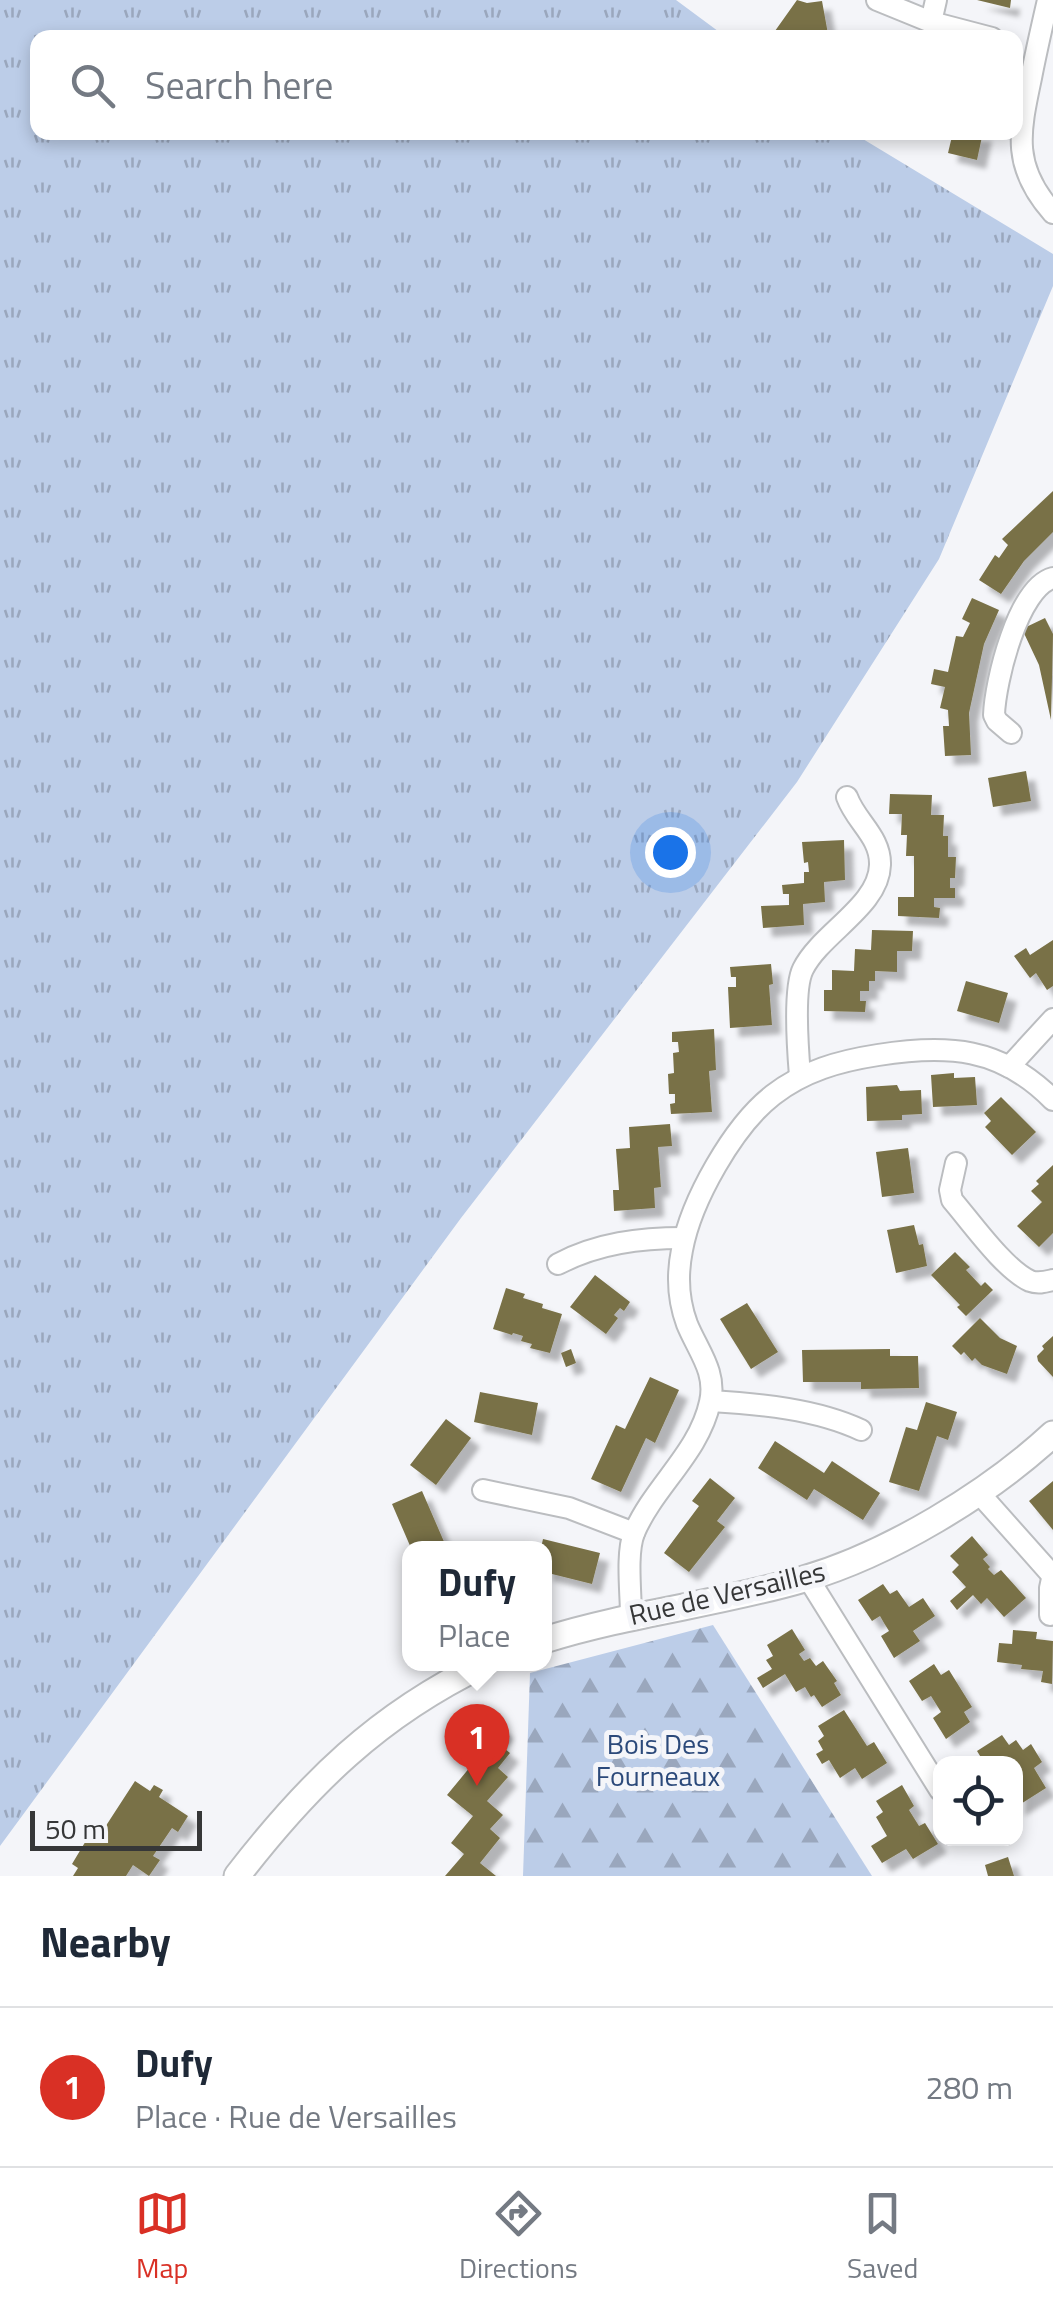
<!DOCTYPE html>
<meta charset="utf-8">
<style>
body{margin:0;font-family:"Titillium Web",sans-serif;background:#f2f2f3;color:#1f2937}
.controls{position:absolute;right:30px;bottom:30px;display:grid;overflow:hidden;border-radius:20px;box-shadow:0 5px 15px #0003}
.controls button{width:90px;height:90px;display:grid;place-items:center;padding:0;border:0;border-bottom:2px solid #e0e1e3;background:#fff;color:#1f2937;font:50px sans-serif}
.scale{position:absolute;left:30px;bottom:25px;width:172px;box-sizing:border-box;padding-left:10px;border:5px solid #363738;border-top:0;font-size:28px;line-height:35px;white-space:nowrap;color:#363738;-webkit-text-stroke:8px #f4f5f9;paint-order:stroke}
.you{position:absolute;left:670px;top:852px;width:35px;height:35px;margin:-25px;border:8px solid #fff;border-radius:50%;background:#1a73e8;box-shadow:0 0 0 15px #1a73e833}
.badge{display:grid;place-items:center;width:65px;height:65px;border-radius:50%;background:#d93025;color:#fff;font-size:32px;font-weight:700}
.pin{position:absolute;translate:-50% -82px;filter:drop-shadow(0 2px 5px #0008)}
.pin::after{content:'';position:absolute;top:52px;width:35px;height:30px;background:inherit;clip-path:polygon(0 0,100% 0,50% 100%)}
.popup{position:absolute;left:402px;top:1541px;width:150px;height:130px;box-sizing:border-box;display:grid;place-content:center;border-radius:20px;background:#fff;filter:drop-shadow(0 2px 8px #0005);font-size:32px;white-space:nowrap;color:#747a83}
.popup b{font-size:38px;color:#1f2937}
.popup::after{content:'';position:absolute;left:50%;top:100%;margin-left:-20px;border:20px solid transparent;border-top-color:#fff}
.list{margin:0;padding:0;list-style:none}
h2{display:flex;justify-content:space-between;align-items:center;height:130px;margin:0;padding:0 40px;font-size:42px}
h2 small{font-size:32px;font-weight:400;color:#747a83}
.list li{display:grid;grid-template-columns:65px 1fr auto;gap:30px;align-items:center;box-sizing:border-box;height:160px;padding:0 40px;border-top:2px solid #e0e1e3}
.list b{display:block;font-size:38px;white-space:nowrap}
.list p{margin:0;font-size:32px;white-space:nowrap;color:#747a83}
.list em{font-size:32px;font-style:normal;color:#747a83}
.icon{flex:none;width:55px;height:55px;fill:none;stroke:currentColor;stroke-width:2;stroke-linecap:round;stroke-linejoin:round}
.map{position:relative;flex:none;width:1053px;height:1876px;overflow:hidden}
.search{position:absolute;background:#fff;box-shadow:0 5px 15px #0003;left:30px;right:30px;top:30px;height:110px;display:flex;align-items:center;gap:25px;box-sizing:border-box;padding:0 35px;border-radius:20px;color:#747a83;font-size:38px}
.sheet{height:290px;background:#fff}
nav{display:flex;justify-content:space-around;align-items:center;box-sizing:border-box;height:140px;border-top:2px solid #e0e1e3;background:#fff;font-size:28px;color:#747a83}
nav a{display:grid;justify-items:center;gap:5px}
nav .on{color:#d93025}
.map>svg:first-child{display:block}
</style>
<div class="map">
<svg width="1053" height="1876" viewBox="0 0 1053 1876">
<defs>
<pattern id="grass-tufts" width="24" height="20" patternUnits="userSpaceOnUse" patternTransform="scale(2.5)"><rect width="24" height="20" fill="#bccde8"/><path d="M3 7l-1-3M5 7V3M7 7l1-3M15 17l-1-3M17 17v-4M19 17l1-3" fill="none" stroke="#9aa7bd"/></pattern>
<pattern id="forest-firs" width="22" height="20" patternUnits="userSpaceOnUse" patternTransform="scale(2.5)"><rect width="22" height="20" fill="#bccde8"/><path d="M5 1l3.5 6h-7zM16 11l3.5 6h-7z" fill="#9aa7bd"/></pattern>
<filter id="shadow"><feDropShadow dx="9" dy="9" stdDeviation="2.5" flood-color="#0004"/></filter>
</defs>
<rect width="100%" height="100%" fill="#f4f5f9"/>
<!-- grass -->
<polygon fill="url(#grass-tufts)" points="0,0 676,0 726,37 38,38 38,132 853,133 1053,254 1053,286 939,559 797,782 461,1218 0,1846"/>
<!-- forest -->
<polygon fill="url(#forest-firs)" points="713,1625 872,1876 523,1876 530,1673"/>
<!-- building -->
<g fill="#797147" filter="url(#shadow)">
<polygon points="797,0 807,3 822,1 828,34 793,38 786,33 782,38 770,38"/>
<polygon points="977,0 1011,0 1010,8"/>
<polygon points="953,132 983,132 977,160 948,153"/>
<polygon points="1053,491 1053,532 1024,561 1001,594 979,580 995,555 999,558 1008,545 1002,539"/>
<polygon points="972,598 999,610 984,644 969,713 971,755 945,756 943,726 949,726 948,710 940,708 945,687 931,684 934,669 948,672 956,636 963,637 970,623 962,619"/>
<polygon points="1045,618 1053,634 1051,720 1039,665 1022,629"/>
<polygon points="1026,771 1031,801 993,807 988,778"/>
<polygon points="890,794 932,795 931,815 944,815 943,836 948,836 948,857 956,857 955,878 950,878 950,888 955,888 955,898 934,898 934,907 940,908 939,918 898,916 898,897 914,897 914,856 906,856 907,835 901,835 902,814 889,814"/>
<polygon points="844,840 845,880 824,882 825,902 803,904 804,925 763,928 761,906 789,905 789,894 783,894 782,885 804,883 804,872 809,872 808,862 804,863 802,842"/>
<polygon points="872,930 913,931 912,951 897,951 897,972 875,971 875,981 869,981 869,991 860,991 860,1001 866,1001 865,1012 824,1011 824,990 832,990 832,970 854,971 855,949 871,950"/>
<polygon points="1053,940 1053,986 1047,990 1036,973 1030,978 1014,956 1026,948 1030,955"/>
<polygon points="771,964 773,984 769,985 772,1025 730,1028 728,987 736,987 736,977 731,977 730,967"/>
<polygon points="966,981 1008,993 999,1023 957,1011"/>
<polygon points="714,1029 716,1070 709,1071 712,1112 671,1114 670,1104 675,1103 675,1094 669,1094 668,1074 674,1073 673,1053 679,1052 678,1042 672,1042 672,1032"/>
<polygon points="954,1073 954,1078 975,1077 977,1105 933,1107 931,1075"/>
<polygon points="897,1085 900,1091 921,1090 922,1114 902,1115 902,1120 867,1121 866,1087"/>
<polygon points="1001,1097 1036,1132 1012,1155 985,1127 991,1121 984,1113"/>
<polygon points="670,1124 672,1146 658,1147 661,1187 654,1188 655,1208 614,1211 613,1190 619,1190 616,1149 630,1148 629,1127"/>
<polygon points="908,1148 914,1193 882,1197 876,1152"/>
<polygon points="1053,1165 1053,1233 1039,1247 1017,1226 1042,1202 1031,1191 1039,1184 1036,1181"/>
<polygon points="914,1225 919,1245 923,1244 927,1266 896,1273 887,1230"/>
<polygon points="955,1252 970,1267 966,1270 981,1286 985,1282 993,1290 966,1316 957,1307 960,1305 931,1275"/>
<polygon points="595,1275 630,1302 624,1311 620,1308 614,1315 618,1318 606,1334 570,1307"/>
<polygon points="506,1288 525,1294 523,1298 543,1304 542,1308 562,1314 550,1353 530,1348 532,1344 521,1341 523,1336 513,1333 512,1335 493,1329"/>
<polygon points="747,1303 778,1352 751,1369 720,1319"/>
<polygon points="980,1318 1000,1338 1017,1346 1007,1374 982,1365 975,1358 972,1361 964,1352 961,1355 952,1346"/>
<polygon points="1053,1336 1053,1377 1038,1361 1037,1356 1044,1349 1042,1346"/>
<polygon points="571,1349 576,1363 566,1367 561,1353"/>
<polygon points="890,1349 890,1356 918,1356 919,1388 861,1389 861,1382 803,1382 802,1350"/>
<polygon points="650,1377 679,1390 655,1443 646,1438 621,1492 591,1479 616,1425 625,1429"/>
<polygon points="480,1392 538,1403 532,1435 474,1422"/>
<polygon points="926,1402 957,1412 948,1440 937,1436 919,1491 889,1482 906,1427 917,1430"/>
<polygon points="446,1419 471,1438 436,1485 410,1465"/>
<polygon points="775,1441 824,1473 832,1461 880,1493 863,1520 814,1489 807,1500 758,1468"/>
<polygon points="710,1478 735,1498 717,1521 725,1527 689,1572 664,1553 699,1506 692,1501"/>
<polygon points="1053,1481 1053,1530 1029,1501"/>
<polygon points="422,1491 445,1544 442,1545 443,1548 411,1548 392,1504"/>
<polygon points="972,1536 988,1555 983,1559 990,1567 988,1569 994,1575 1001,1570 1026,1598 1004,1617 987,1598 981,1604 973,1595 957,1610 950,1601 966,1587 952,1572 959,1565 950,1556"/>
<polygon points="543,1539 600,1553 592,1584 544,1572 544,1548 541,1548"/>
<polygon points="883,1584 890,1594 897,1590 909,1607 923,1598 935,1616 913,1631 920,1641 894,1658 881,1636 889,1631 884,1623 880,1616 872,1621 858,1600"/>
<polygon points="792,1629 805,1650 799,1654 804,1661 810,1658 816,1666 823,1661 837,1681 834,1683 841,1695 822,1707 814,1695 811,1697 805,1687 796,1692 785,1674 763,1688 757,1678 772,1669 766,1660 773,1656 767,1645"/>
<polygon points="1013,1630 1037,1632 1036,1639 1053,1641 1052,1684 1041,1682 1043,1671 1021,1669 1022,1665 997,1662 999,1643 1012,1644"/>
<polygon points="934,1664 941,1675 949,1670 972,1707 964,1712 970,1722 946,1739 933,1718 941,1712 931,1696 922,1701 909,1681"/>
<polygon points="476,1707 505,1730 495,1741 510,1753 498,1768 508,1777 487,1801 503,1815 490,1829 500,1838 480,1863 496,1876 445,1876 464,1854 451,1843 473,1816 447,1795 480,1755 453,1734"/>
<polygon points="844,1710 867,1746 874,1742 887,1763 862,1779 855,1768 840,1778 829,1760 822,1764 816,1754 823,1750 818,1741 824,1736 818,1726"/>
<polygon points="1002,1735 1009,1745 1016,1740 1023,1750 1031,1744 1042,1762 1034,1768 1046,1788 1016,1807 1016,1764 985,1764 977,1751"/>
<polygon points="135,1781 150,1791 154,1785 163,1790 159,1797 188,1816 178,1832 172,1828 153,1856 160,1860 149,1876 133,1865 126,1876 73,1876 78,1868 72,1864 87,1839 93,1836 98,1838"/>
<polygon points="902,1785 914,1806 909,1810 919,1826 925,1823 938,1844 913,1859 906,1849 882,1863 871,1846 887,1836 876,1817 883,1812 876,1801"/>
<polygon points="1008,1857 1014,1876 988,1876 985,1865"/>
</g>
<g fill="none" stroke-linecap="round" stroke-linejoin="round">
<!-- minor casing -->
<g stroke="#bbbdc0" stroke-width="24">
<g id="minor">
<polyline points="877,0 931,22 992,38"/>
<path d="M1048,0C1042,26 1036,52 1031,78C1019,134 1012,167 1053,213"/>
<polyline points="931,22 936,0"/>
<path d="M1011,733L997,721L994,715C995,682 1018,587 1053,578"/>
<polyline points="1009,1067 1053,1019"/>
<path d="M800,1076C798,1052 793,989 803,969C821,933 879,906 880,865C881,837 856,822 847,797"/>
<path d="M956,1163L950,1190L952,1200C971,1222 1004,1269 1030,1281C1038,1284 1045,1282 1053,1280"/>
<path d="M558,1264C598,1243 640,1238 684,1238"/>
<path d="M711,1401C760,1404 816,1409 861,1430"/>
<polyline points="483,1490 569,1508 634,1533"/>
<polyline points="979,1493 1052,1575"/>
<polyline points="808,1578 940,1790"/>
<polyline points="1050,1615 1050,1588 1053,1574"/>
<path d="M631,1616C631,1593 626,1554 634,1533C654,1486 699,1453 710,1402C717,1372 698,1351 687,1324C678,1300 677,1275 682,1250C691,1201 733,1126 773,1095C804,1071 839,1061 878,1055C947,1044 1001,1047 1053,1100"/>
</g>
</g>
<!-- tertiary casing -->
<g stroke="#bbbdc0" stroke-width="29">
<g id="tertiary">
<path d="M544,1640C630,1613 719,1604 804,1579C889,1554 988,1494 1053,1434"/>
<path d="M237,1876C308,1784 378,1715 484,1664"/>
</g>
</g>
<!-- minor -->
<use href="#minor" stroke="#fff" stroke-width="20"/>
<!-- tertiary -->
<use href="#tertiary" stroke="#fff" stroke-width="25"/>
</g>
<g text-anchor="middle" stroke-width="10" stroke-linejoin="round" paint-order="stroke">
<!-- street labels -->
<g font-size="28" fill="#363738" stroke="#f4f5f9">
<text transform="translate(727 1593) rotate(-13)" y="10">Rue de Versailles</text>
</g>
<!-- park labels -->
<g font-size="28" fill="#2b497a" stroke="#f4f5f9">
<text x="658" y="1754">Bois Des<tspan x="658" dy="32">Fourneaux</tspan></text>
</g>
</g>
</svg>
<div class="controls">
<button><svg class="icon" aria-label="locate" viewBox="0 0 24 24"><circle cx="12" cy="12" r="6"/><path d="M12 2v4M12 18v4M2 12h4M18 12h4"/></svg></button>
</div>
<div class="scale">50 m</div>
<div class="you"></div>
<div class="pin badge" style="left:477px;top:1786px">1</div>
<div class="popup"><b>Dufy</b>Place</div>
<div class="search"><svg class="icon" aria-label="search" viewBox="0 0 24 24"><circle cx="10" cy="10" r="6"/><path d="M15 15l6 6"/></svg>Search here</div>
</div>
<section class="sheet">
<h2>Nearby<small></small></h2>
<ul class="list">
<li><span class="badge">1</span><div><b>Dufy</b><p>Place · Rue de Versailles</p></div><em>280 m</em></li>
</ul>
</section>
<nav>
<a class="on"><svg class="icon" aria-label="map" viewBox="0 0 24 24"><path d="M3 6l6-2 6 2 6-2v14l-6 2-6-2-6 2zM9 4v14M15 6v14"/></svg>Map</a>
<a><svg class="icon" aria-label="directions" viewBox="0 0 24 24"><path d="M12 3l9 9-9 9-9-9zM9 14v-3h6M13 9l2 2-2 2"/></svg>Directions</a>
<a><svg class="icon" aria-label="saved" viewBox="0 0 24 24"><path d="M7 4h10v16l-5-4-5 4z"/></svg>Saved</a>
</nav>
